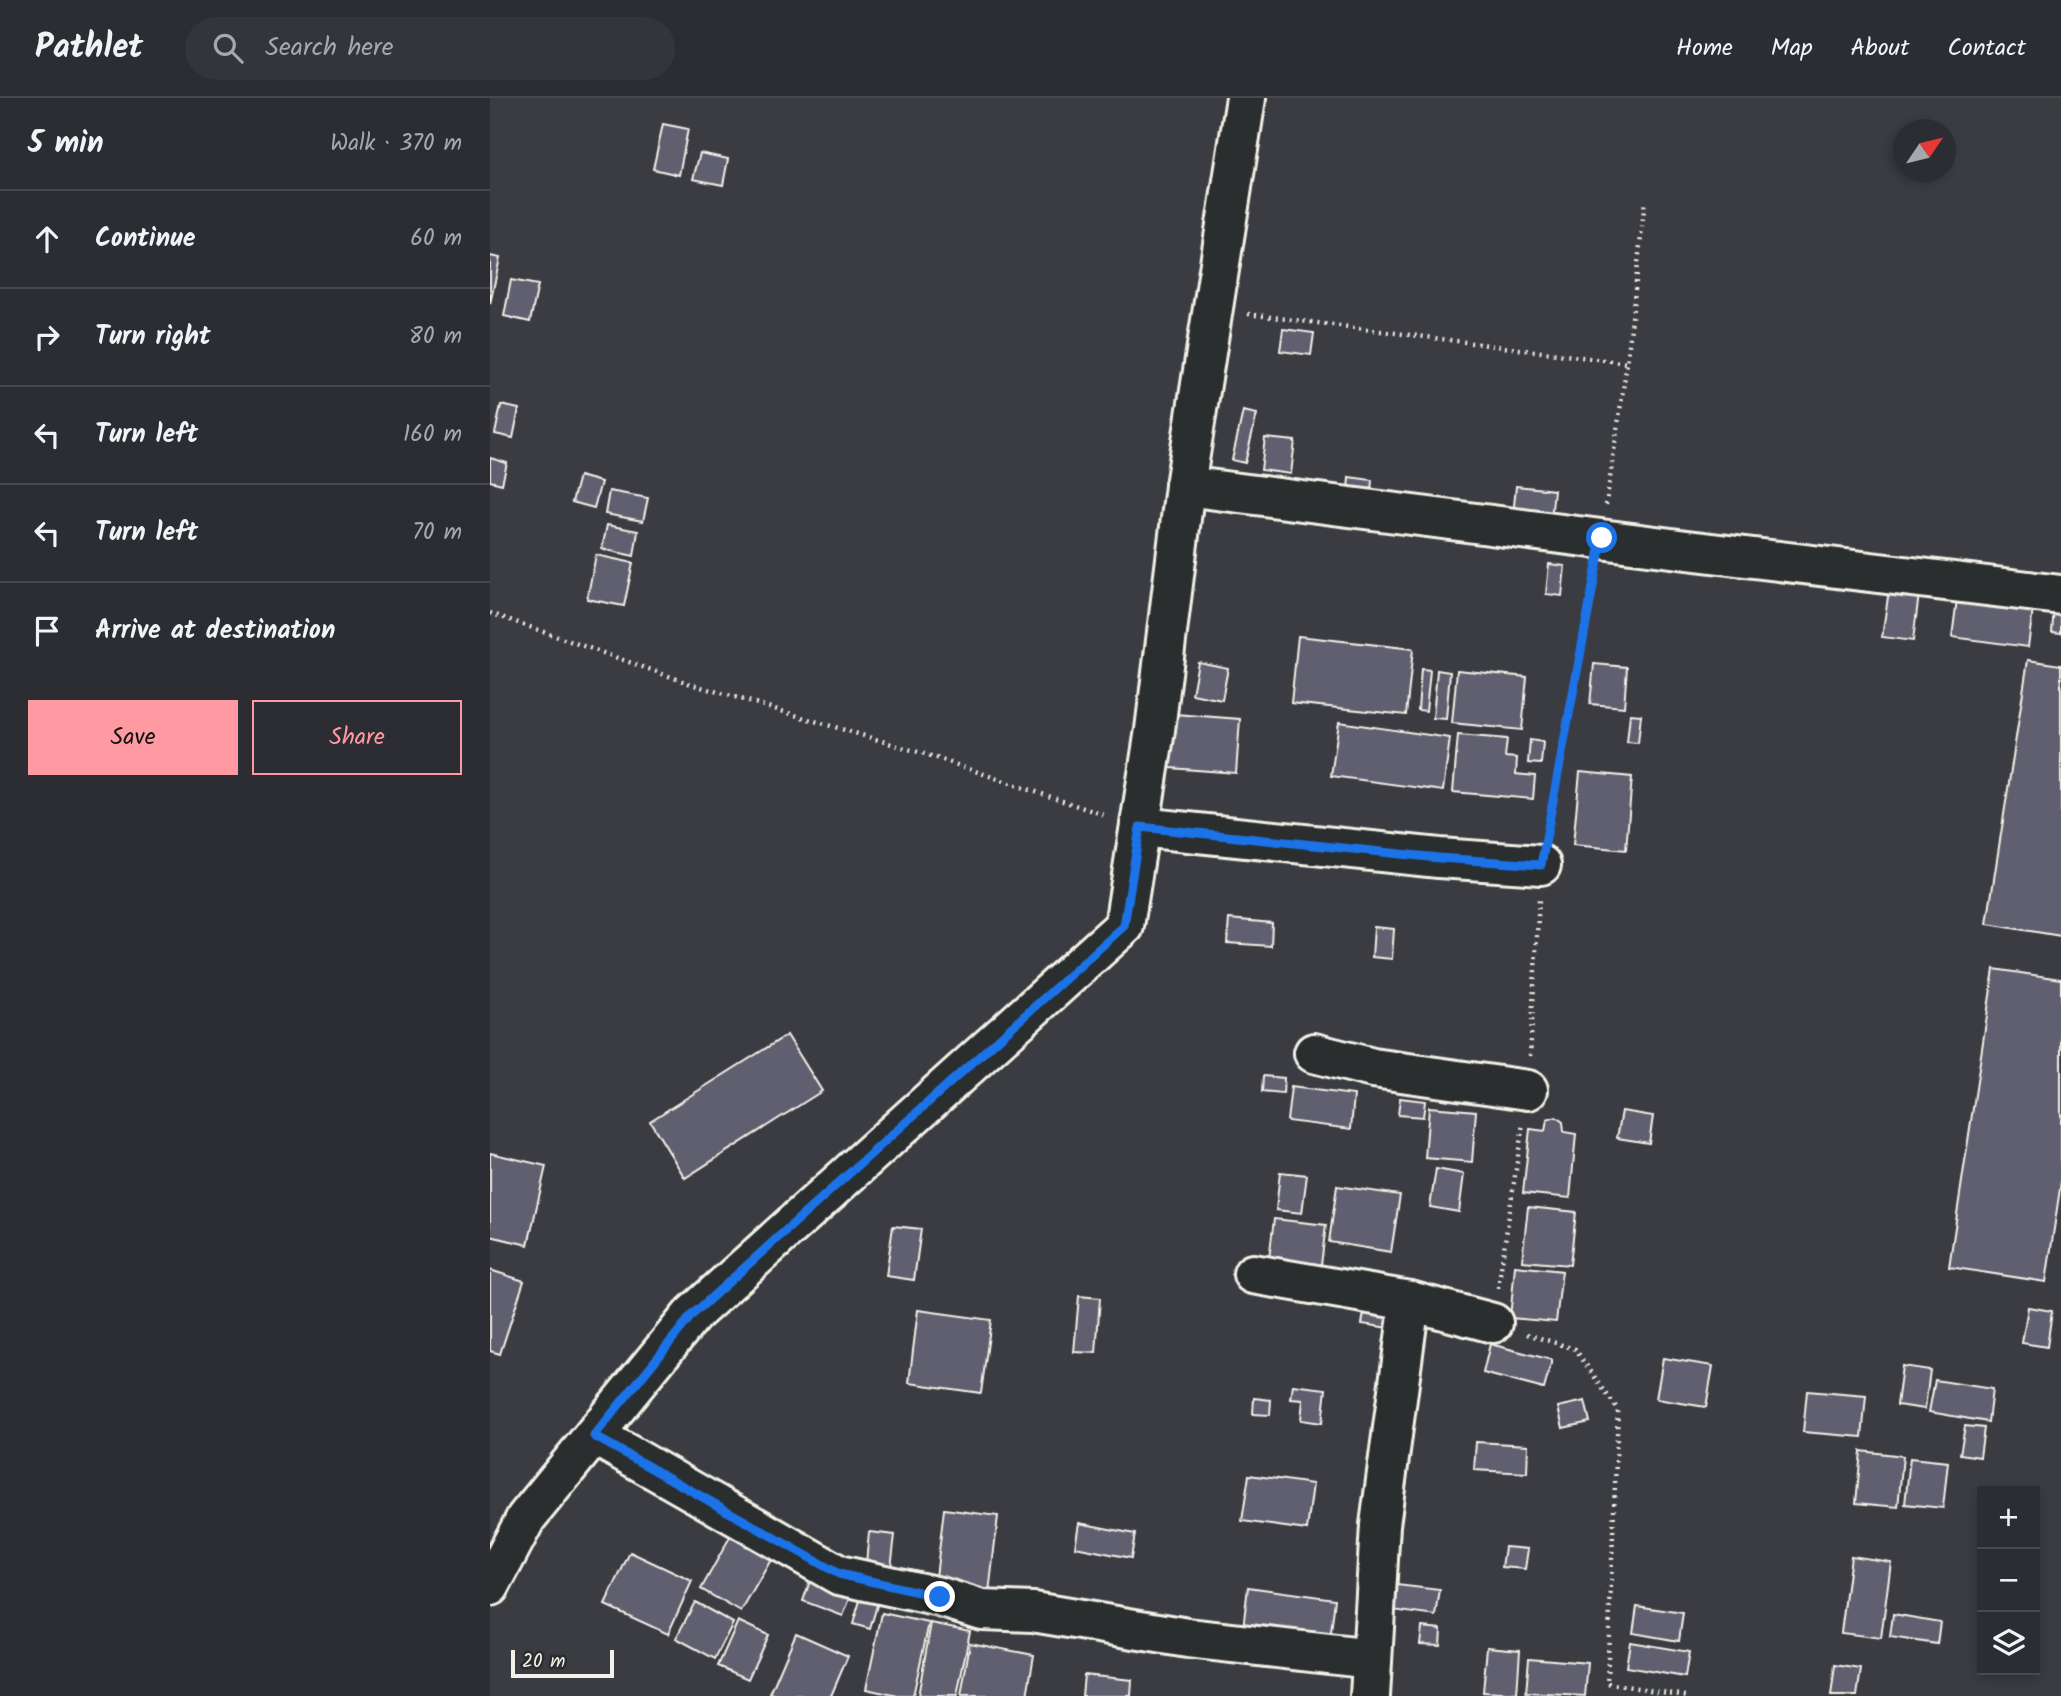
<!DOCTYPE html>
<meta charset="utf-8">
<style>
body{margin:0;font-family:Kalam,sans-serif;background:#34353a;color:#f1f3f6}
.controls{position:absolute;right:21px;bottom:21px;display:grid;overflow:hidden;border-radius:0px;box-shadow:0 4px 10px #0003}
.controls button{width:63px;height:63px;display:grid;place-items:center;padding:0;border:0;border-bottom:2px solid #48494d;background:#2c2d32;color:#f1f3f6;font:35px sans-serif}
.compass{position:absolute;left:1403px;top:21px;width:63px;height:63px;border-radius:50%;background:#2c2d32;box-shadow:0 4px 10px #0003;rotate:55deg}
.scale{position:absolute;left:21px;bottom:18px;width:103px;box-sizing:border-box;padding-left:7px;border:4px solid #f4f1e8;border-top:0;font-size:19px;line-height:24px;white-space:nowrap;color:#f4f1e8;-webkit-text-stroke:5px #2a2d2e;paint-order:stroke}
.stop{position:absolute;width:21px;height:21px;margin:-16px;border:5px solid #1a73e8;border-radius:50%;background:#fff}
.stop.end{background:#1a73e8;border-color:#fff;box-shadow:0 2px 7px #0008}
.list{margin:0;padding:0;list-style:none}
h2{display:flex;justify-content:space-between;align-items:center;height:91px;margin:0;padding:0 28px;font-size:30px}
h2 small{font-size:23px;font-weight:400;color:#a6a8ac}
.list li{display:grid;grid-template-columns:46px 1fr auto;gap:21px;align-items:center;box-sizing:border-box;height:98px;padding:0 28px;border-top:2px solid #48494d}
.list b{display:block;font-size:26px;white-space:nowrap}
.list em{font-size:23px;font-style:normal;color:#a6a8ac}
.actions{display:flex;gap:14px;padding:21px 28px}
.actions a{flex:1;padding:16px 0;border:2px solid #ff9aa2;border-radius:0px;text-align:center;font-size:24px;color:#ff9aa2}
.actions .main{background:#ff9aa2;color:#111}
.icon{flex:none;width:38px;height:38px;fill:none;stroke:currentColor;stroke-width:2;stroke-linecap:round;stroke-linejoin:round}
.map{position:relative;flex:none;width:1571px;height:1598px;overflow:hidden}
header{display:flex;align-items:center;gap:42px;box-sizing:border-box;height:98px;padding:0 35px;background:#2c2d32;border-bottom:2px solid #48494d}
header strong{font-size:33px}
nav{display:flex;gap:38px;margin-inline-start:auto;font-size:24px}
.search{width:490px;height:63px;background:#34353a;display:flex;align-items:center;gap:18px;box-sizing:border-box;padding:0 24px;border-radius:38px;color:#a6a8ac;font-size:26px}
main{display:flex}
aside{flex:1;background:#2c2d32}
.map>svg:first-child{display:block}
</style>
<header>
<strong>Pathlet</strong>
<div class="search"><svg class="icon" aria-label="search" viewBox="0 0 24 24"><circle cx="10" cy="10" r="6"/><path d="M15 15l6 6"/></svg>Search here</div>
<nav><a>Home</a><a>Map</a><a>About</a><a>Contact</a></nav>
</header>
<main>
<aside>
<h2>5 min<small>Walk · 370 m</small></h2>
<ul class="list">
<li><svg class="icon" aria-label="ahead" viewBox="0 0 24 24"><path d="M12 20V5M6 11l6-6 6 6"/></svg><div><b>Continue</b></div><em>60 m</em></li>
<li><svg class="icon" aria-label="right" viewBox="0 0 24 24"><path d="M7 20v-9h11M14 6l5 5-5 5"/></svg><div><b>Turn right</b></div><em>80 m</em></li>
<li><svg class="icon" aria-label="left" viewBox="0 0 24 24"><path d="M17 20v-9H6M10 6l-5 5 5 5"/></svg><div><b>Turn left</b></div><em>160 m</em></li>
<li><svg class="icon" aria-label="left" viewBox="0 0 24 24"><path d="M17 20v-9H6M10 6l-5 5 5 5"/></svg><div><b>Turn left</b></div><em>70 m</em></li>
<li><svg class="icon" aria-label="arrive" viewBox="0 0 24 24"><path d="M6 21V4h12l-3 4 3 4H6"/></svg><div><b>Arrive at destination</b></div></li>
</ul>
<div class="actions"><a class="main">Save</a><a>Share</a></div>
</aside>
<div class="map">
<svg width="1571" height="1598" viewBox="0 0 1571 1598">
<rect width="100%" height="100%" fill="#3a3c42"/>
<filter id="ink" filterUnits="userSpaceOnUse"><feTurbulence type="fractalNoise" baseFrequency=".0143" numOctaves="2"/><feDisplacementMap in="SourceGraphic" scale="14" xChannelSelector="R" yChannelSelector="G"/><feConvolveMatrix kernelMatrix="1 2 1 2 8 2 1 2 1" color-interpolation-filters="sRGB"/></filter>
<g filter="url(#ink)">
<!-- building -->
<g fill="#5e5e70" stroke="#f4f1e8" stroke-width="2">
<polygon points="173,26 198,31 189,77 163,71"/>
<polygon points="210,55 238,61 233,87 203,81"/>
<polygon points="0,158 10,160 0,206"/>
<polygon points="21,182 48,187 40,224 14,218"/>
<polygon points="793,231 824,235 821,257 790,253"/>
<polygon points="11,307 29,311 23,340 5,336"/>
<polygon points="753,313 767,316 755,365 742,362"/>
<polygon points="775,340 805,343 801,376 771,372"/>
<polygon points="0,360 17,365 12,386 0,383"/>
<polygon points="89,378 111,384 104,410 82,404"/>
<polygon points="859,379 882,382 880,407 857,405"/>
<polygon points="1026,388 1064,392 1061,421 1023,418"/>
<polygon points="119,393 158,400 153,423 115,416"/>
<polygon points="117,427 148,433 144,458 112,451"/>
<polygon points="106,457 143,465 134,508 97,501"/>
<polygon points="1059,466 1075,468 1072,498 1056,496"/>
<polygon points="1399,492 1429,496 1423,543 1392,539"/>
<polygon points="1467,501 1543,511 1538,549 1462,539"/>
<polygon points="1564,510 1571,511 1571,535 1562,534"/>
<polygon points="808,538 923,551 916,617 801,605"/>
<polygon points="1538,562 1571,567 1571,838 1497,826"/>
<polygon points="708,564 738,570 732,602 702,596"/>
<polygon points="1104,566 1137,569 1134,609 1100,606"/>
<polygon points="931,571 940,572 936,613 928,612"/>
<polygon points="947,572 960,574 956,621 943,620"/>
<polygon points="967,572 1037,579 1032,632 962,625"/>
<polygon points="685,616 750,621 746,675 680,670"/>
<polygon points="1140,616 1151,617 1148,645 1137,644"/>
<polygon points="849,624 960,640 953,693 841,678"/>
<polygon points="968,637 1017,641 1015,659 1027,660 1026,676 1045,678 1043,701 963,694"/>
<polygon points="1040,642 1053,644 1051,666 1038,665"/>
<polygon points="1090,674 1142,679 1136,752 1083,747"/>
<polygon points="739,821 782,825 781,848 737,845"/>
<polygon points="884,829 904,831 902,861 882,859"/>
<polygon points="1504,871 1571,881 1571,1084 1556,1184 1459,1169"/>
<polygon points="297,937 332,993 195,1080 160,1023"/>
<polygon points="773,978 794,980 793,996 772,994"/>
<polygon points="801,989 864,997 861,1031 797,1023"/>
<polygon points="910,1000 935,1003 933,1019 908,1017"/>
<polygon points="939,1009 986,1013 982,1064 935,1060"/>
<polygon points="1132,1013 1163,1018 1159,1045 1127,1040"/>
<polygon points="1066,1019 1073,1024 1074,1034 1086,1036 1080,1100 1033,1095 1040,1031 1055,1033 1057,1022"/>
<polygon points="0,1055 56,1068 38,1147 0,1138"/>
<polygon points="946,1071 974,1076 969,1114 940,1109"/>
<polygon points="790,1074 817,1077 812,1115 786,1112"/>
<polygon points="847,1088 910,1097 901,1154 839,1144"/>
<polygon points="1038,1109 1086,1114 1080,1167 1032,1163"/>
<polygon points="784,1121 836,1127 831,1167 779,1161"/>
<polygon points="403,1128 431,1131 424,1182 396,1178"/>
<polygon points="1025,1168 1072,1173 1066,1224 1020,1220"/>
<polygon points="0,1172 34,1183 10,1256 0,1253"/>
<polygon points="589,1198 610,1200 606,1255 584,1254"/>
<polygon points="875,1209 901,1213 899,1230 872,1226"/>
<polygon points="1538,1209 1562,1213 1557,1249 1532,1245"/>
<polygon points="428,1212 501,1222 491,1295 419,1285"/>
<polygon points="1000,1246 1062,1262 1054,1291 993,1275"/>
<polygon points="1173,1260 1223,1268 1216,1309 1166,1301"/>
<polygon points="1412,1268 1440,1272 1435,1311 1407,1307"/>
<polygon points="1445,1282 1502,1291 1498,1324 1439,1314"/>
<polygon points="803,1287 836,1291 832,1325 811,1322 813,1302 801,1301"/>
<polygon points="1317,1293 1376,1298 1372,1339 1313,1334"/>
<polygon points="764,1300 781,1302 780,1317 763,1316"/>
<polygon points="1095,1303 1100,1324 1073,1330 1068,1309"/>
<polygon points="1475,1328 1494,1330 1490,1359 1470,1356"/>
<polygon points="986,1344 1038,1347 1037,1375 984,1372"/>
<polygon points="1371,1353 1413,1358 1408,1409 1366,1405"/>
<polygon points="1420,1360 1458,1364 1453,1410 1415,1406"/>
<polygon points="759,1377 823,1386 817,1432 752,1423"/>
<polygon points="454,1411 508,1418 499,1495 445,1488"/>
<polygon points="589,1425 645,1436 641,1460 585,1449"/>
<polygon points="379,1434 405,1437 400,1478 375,1476"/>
<polygon points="241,1437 282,1460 251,1514 211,1491"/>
<polygon points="1015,1449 1038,1451 1035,1471 1012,1469"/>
<polygon points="140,1454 202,1483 178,1536 115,1507"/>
<polygon points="1361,1458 1401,1464 1391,1540 1351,1535"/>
<polygon points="321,1480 362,1495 353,1518 313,1503"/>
<polygon points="898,1486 950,1492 946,1518 895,1511"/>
<polygon points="758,1489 845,1501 839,1551 752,1539"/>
<polygon points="371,1499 388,1504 380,1531 363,1526"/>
<polygon points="205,1504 243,1525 225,1561 186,1540"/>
<polygon points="1147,1508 1193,1515 1189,1543 1143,1535"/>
<polygon points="392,1515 439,1525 423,1598 408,1598 376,1591"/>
<polygon points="1403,1516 1450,1524 1447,1546 1400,1539"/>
<polygon points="248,1523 278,1537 258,1581 228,1568"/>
<polygon points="441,1525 480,1533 467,1598 428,1598"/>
<polygon points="932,1529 951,1531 950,1547 930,1546"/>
<polygon points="306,1535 358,1558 341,1598 286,1598 280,1596"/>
<polygon points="1140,1544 1199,1554 1195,1579 1136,1569"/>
<polygon points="480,1545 544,1557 537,1598 471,1598"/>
<polygon points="997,1549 1030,1552 1027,1596 993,1594"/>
<polygon points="1039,1560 1098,1565 1095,1598 1036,1595"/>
<polygon points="1345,1567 1371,1571 1367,1598 1341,1598"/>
<polygon points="594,1577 642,1582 641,1598 592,1598"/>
</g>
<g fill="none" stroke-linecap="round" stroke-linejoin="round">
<!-- minor casing -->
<g stroke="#f4f1e8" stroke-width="44">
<g id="minor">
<polyline points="695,388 1197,452 1571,497"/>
<polyline points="650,729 949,760 1051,767"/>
<polyline points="824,955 883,970 1038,992"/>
<polyline points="763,1176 920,1203 1003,1225"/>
<polyline points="104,1337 349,1477 450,1499 492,1512 543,1514 698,1540 882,1561"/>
<polyline points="0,1488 36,1420 202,1217 634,828 665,632 695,388 756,0"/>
<polyline points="880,1598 890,1427 920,1203"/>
</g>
</g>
<!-- path -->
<g stroke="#f4f1e8" stroke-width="4.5" stroke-dasharray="2 5" stroke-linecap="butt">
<polyline points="758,216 1137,265"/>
<polyline points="1116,407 1137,265 1155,102"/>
<polyline points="0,515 201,586 435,656 614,717"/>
<polyline points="1057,731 1105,475"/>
<polyline points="1040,958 1049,802"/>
<polyline points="1008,1190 1033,1025"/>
<polyline points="1037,1236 1085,1251 1128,1312 1117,1585 1196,1598"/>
</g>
<!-- minor -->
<use href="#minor" stroke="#2a2d2e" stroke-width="38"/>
</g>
</g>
<g fill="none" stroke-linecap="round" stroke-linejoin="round" filter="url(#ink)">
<!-- route -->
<polyline stroke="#1a73e8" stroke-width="9" points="450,1499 349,1476 104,1338 202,1217 634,828 650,729 949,760 1051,767 1112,440"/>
</g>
</svg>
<div class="controls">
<button>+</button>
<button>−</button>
<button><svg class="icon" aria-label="layers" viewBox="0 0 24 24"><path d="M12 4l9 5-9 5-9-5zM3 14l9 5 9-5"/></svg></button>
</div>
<svg class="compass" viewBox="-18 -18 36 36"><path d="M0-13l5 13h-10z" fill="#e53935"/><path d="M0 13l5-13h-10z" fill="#a6a8ac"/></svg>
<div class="scale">20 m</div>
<div class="stop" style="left:1112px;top:440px"></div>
<div class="stop end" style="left:450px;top:1499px"></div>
</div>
</main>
